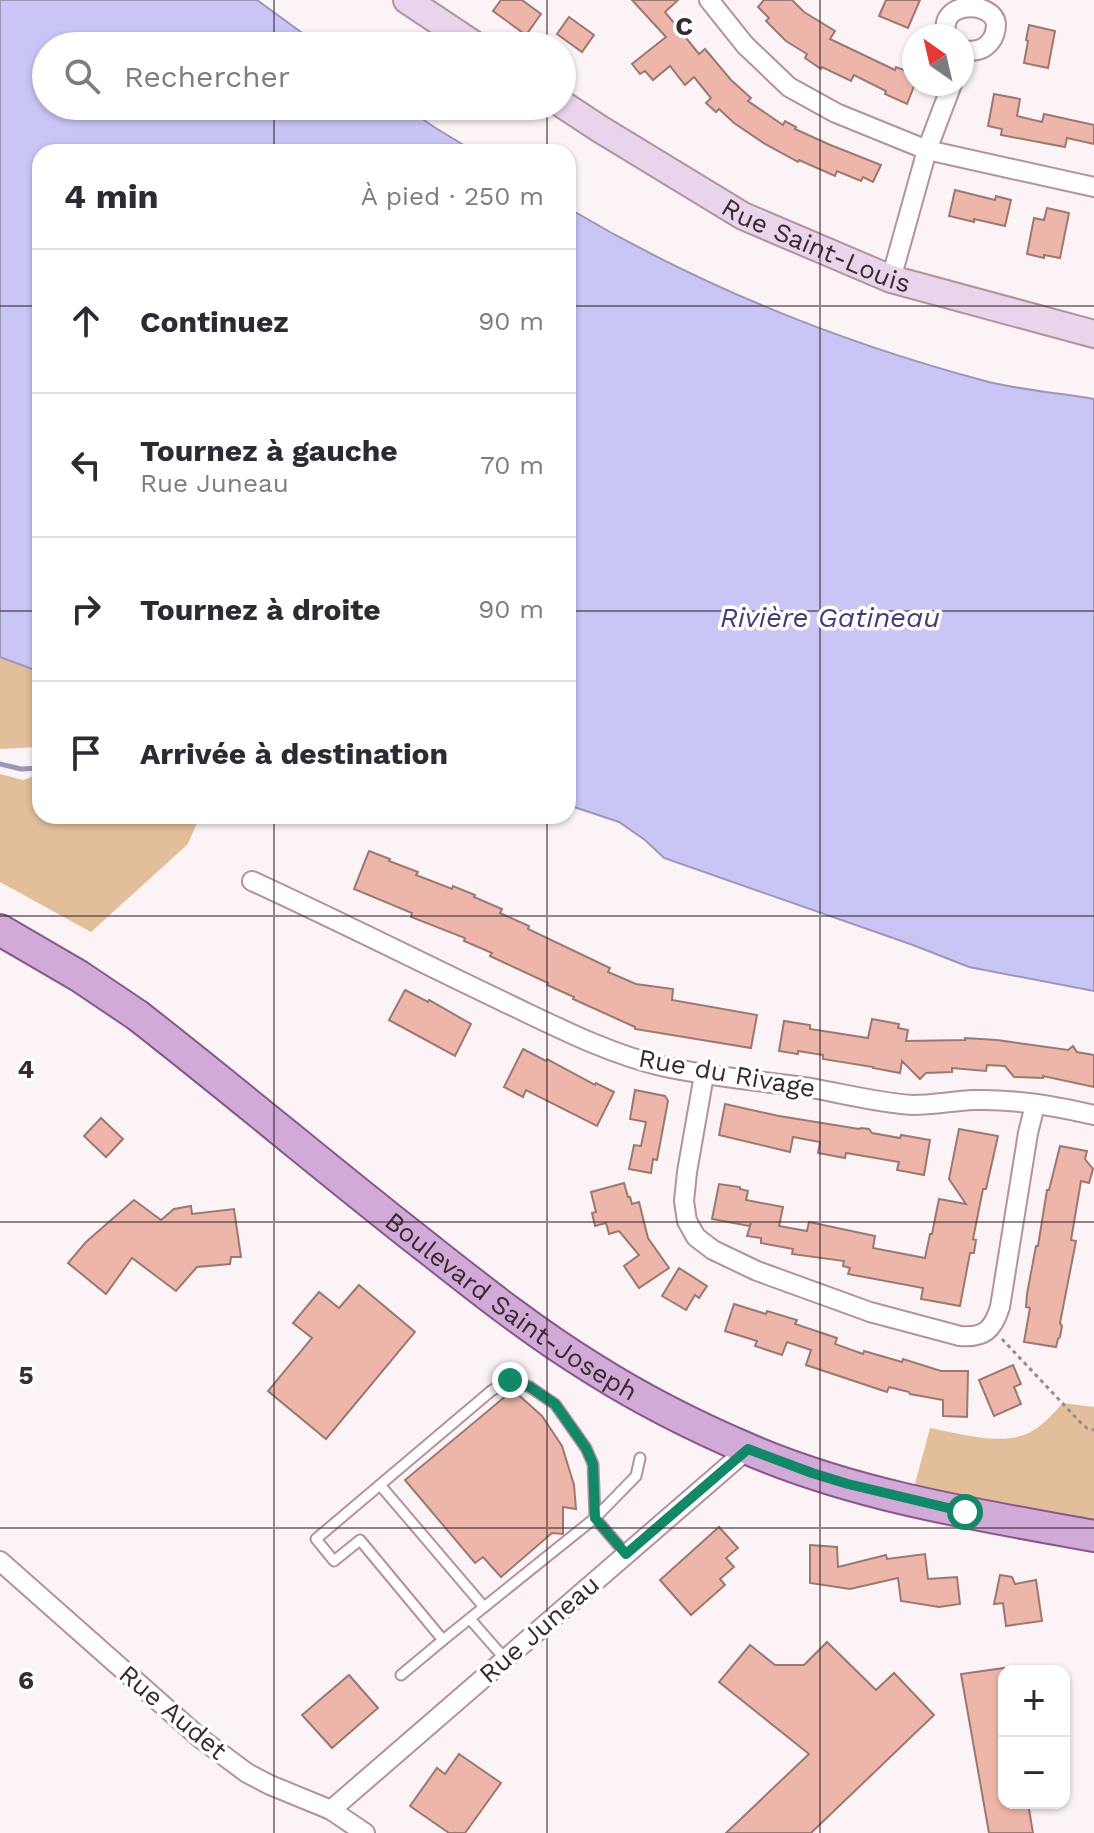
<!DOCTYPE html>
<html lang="fr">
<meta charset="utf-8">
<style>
body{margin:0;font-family:"Work Sans",sans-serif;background:#f7f7f7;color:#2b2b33}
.controls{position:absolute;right:24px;bottom:24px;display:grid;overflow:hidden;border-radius:16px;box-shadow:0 2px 6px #0004}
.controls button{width:72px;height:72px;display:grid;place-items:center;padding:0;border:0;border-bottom:2px solid #e1e1e2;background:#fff;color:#2b2b33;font:40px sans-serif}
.compass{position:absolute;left:902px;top:24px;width:72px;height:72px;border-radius:50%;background:#fff;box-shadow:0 2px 6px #0004;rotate:326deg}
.stop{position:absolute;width:24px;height:24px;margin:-18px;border:6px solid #128868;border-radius:50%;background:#fff}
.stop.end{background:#128868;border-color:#fff;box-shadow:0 2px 8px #0008}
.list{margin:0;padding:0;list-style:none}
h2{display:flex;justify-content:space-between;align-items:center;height:104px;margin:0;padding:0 32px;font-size:34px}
h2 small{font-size:26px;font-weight:400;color:#7c7c81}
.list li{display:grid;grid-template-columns:52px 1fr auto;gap:24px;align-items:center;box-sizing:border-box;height:144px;padding:0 32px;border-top:2px solid #e1e1e2}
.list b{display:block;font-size:30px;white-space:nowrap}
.list p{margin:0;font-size:26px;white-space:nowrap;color:#7c7c81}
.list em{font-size:26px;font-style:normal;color:#7c7c81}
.icon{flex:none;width:44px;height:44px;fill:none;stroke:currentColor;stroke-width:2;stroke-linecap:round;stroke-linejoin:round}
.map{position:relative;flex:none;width:1094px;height:1833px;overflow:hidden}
.search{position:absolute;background:#fff;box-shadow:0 2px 6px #0004;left:32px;top:32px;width:544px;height:88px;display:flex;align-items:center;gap:20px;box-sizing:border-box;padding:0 28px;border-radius:44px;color:#7c7c81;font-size:30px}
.panel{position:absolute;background:#fff;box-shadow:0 2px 6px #0004;left:32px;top:144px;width:544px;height:680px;border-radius:24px}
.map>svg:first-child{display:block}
</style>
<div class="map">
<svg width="1094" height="1833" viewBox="0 0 1094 1833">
<rect width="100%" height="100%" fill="#fbf3f5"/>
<!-- green -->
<g fill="#e2be9a">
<polygon points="0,657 40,672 40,747 0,749"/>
<polygon points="0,774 23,780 40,774 40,816 200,816 188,844 91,932 0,882"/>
<path d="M1063,1403L1094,1407V1536L911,1499L930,1428C957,1433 997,1445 1024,1435C1040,1429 1052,1415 1063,1403Z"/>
</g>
<!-- water -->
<g fill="#c9c5f5" stroke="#9e96b9" stroke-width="2">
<polygon points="0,0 257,0 320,46 46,46 46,106 404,106 434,127 475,152 40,152 40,672 0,657"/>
<path d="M568,208C698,285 839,342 985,381C1020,390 1058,393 1094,399V991L969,967L913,945L664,858L645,840L619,822L568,805Z"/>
</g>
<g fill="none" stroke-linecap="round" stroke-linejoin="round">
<!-- stream -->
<polyline stroke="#9e96b9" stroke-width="5" points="0,764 21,769 40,768"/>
</g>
<!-- building -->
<g fill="#eeb6ab" stroke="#9b7972" stroke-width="2">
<polygon points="501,0 522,0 541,14 526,35 493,11"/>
<polygon points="632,0 678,0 665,12 699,54 705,49 731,80 751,98 748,101 783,125 785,121 796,127 795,129 828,144 881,165 873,182 863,177 861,181 837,171 835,176 799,160 798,162 765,144 734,123 719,109 716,112 706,103 711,98 694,77 685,85 670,66 653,80 645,71 640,74 632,64 666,37"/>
<polygon points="764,0 792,0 804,12 835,31 830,39 895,70 896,67 914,74 914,86 907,104 885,94 886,91 854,75 851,81 822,67 821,69 805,58 807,54 786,41 766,21 769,18 758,7"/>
<polygon points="886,0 920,0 908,28 879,16"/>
<polygon points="569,17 594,35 582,52 557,34"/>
<polygon points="1029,25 1055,31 1048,68 1024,63 1028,41 1026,40"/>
<polygon points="994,94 1020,99 1017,116 1042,122 1044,114 1094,125 1094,144 1067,138 1065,147 1001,135 1002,129 988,126"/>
<polygon points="955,190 995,200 996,196 1011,200 1005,226 974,219 974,222 949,216"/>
<polygon points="1047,208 1069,213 1060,258 1044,255 1044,258 1027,254 1034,218 1044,220"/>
<polygon points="369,851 390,859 389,861 418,872 416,875 452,889 453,886 475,895 474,897 502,909 500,913 529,926 528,929 610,968 608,972 636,984 673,989 672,1000 757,1015 751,1048 635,1029 635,1027 573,999 574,997 547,985 548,983 490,956 492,953 464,941 465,938 411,917 412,913 354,889"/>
<polygon points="405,990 428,1002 429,1000 471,1024 455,1056 389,1020"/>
<polygon points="872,1019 899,1024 898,1028 908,1030 906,1041 965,1040 965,1038 997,1040 1068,1050 1073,1046 1077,1052 1094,1055 1094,1087 1043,1076 1043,1078 1014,1077 1005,1066 987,1065 986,1071 952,1068 952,1072 926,1073 920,1079 902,1061 900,1073 873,1068 873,1067 823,1059 823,1055 798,1051 798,1054 779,1051 784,1021 810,1025 810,1029 868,1038"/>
<polygon points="523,1049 546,1061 547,1059 595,1085 596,1083 614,1092 597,1126 526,1090 523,1097 504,1087"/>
<polygon points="635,1090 665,1096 668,1101 657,1160 653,1159 651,1173 629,1169 634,1145 641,1146 646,1122 630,1119"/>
<polygon points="725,1104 779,1116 859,1129 861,1128 869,1129 872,1133 900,1138 901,1135 930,1140 924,1175 897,1170 899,1162 846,1153 845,1158 818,1153 820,1142 793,1137 790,1152 719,1135"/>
<polygon points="101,1118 123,1139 106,1157 84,1136"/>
<polygon points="959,1129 998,1136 986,1189 983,1189 973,1239 976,1240 974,1253 970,1253 960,1306 921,1299 923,1288 848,1274 850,1268 843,1266 844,1261 792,1254 793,1249 761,1243 761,1238 747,1236 751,1223 749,1226 712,1219 719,1184 740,1187 740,1189 748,1191 746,1200 783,1207 779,1226 807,1231 809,1222 875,1236 873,1248 925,1258 930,1234 932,1234 939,1199 966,1204 949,1179"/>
<polygon points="1060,1146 1087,1151 1085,1159 1093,1169 1089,1183 1081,1181 1071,1240 1076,1241 1060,1323 1062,1326 1060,1337 1058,1339 1056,1347 1024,1342 1030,1308 1026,1307 1027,1294 1036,1246 1038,1246 1047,1190 1049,1190"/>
<polygon points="624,1183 628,1197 630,1197 632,1204 639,1202 648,1238 669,1268 639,1288 624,1266 639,1255 619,1231 609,1234 606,1223 595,1226 592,1213 596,1212 591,1192"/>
<polygon points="134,1200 161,1220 174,1209 191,1206 192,1214 234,1209 241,1257 231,1257 230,1264 197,1267 176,1291 132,1258 106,1294 68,1263 86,1242"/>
<polygon points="679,1268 707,1286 699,1298 695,1295 686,1310 662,1296"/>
<polygon points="359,1285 415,1332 326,1439 268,1391 312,1338 293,1323 319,1292 339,1308"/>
<polygon points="734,1304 766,1314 767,1311 797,1320 795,1324 837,1338 835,1344 863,1354 864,1351 902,1362 903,1359 941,1371 968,1371 967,1417 943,1416 943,1400 910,1394 909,1392 889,1387 887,1392 806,1365 811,1350 787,1342 782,1355 755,1346 757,1341 725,1331"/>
<polygon points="1013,1365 1021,1384 1014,1387 1021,1404 994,1416 979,1380"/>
<polygon points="513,1390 542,1416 562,1446 574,1485 576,1509 563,1507 563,1534 552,1533 501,1577 483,1557 475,1563 405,1480"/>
<polygon points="719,1527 738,1548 726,1558 734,1567 720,1579 725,1585 691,1615 660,1580"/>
<polygon points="810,1545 837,1547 838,1567 886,1555 887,1559 925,1554 928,1579 957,1577 960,1604 939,1607 901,1601 898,1578 850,1589 810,1583"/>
<polygon points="1000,1575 1012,1577 1015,1584 1036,1580 1042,1621 1006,1626 1003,1603 994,1604"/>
<polygon points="827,1642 876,1690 894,1673 934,1715 811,1833 726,1833 809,1754 719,1682 750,1645 775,1665 804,1665"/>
<polygon points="1004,1668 1004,1803 1028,1803 1033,1833 989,1833 961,1674"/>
<polygon points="349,1675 378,1708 332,1748 302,1715"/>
<polygon points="459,1754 501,1783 465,1833 449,1833 410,1806 437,1768 445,1774"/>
</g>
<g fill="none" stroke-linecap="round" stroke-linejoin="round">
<!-- lane casing -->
<g stroke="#b5929d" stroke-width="13">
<g id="lane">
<polyline points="380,1485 484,1607"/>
<polyline points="470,1619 505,1659"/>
<polyline points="443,1640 595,1518 636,1476 640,1458"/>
<polyline points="401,1675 443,1640 360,1540 334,1561 316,1539 491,1391 510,1380 530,1387 555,1404 586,1448 593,1464 595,1518 626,1554"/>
</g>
</g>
<!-- street casing -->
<g stroke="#b5929d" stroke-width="22">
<g id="street">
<polyline points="709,0 745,45 789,87 836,113 927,150 1094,187"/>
<path d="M947,36C936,0 993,0 996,24C996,30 995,36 990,42C983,51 973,52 962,50"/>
<polyline points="891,279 927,150 952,84"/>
<path d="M252,881C337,920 420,962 504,1002C555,1026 606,1053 661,1066C711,1077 761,1081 811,1088C845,1094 879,1103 913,1105C934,1105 953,1101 974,1100C1013,1099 1056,1106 1094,1115"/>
<path d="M704,1075L687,1172L684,1201L687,1221L696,1237L713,1250L757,1271L870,1312L960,1336C984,1338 993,1330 1000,1307L1028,1133L1035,1105"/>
<polyline points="0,1561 200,1738 247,1773 270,1785 331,1810 365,1833"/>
<polyline points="331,1810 748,1449"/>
</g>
</g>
<!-- secondary casing -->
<g stroke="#b5929d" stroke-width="30">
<g id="secondary">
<polyline points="407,0 476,46"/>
<path id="s1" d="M562,104L600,129L743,216L891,279L1094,334"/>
</g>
</g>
<!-- primary casing -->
<g stroke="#89588b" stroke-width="34">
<g id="primary">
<path id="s2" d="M0,930L79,976L137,1015C236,1092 331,1173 430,1250C482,1291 535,1333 592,1368C641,1399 694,1426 748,1449C857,1496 978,1515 1094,1536"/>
</g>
</g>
<!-- path -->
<polyline stroke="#978c8f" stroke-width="3" stroke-dasharray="4 4" stroke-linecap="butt" points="1002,1339 1081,1423 1087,1428 1094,1430"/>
<!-- lane -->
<use href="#lane" stroke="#fff" stroke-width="9"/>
<!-- street -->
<use href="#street" stroke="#fff" stroke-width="18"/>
<!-- secondary -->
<use href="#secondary" stroke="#e8d4eb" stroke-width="26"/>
<!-- primary -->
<use href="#primary" stroke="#d2aad7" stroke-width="30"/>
</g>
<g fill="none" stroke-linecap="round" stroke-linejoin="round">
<!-- route -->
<polyline stroke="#128868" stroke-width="10" points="510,1380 530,1387 555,1404 586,1448 593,1464 595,1518 626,1554 748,1449 812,1473 848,1484 965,1512"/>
</g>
<!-- grid -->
<path fill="none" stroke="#382a2e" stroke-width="2" stroke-opacity="0.55" d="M274,0V46M547,0V46M820,0V1833M274,106V152M547,106V152M0,306H40M568,306H1094M0,611H40M568,611H1094M274,816V1833M547,816V1833M0,916H1094M0,1222H1094M0,1528H1094"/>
<g text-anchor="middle" stroke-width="7" stroke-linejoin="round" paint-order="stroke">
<!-- street labels -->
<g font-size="26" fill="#382a2e" stroke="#fff">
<text dy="9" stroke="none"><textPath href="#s1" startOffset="292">Rue Saint-Louis</textPath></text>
<text transform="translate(727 1073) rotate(10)" y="9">Rue du Rivage</text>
<text dy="9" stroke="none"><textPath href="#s2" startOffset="636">Boulevard Saint-Joseph</textPath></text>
<text transform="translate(539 1629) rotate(-41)" y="9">Rue Juneau</text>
<text transform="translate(173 1712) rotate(40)" y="9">Rue Audet</text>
</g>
<!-- water labels -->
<g font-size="28" font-style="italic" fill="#453b76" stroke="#fff">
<text x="830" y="627">Rivière Gatineau</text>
</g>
</g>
<g font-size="26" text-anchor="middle" font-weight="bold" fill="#382a2e" stroke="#fff" stroke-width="7" stroke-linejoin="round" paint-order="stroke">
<text x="684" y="35">C</text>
<text x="26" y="1078">4</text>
<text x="26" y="1384">5</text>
<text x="26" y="1689">6</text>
</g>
</svg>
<div class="controls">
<button>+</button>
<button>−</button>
</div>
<svg class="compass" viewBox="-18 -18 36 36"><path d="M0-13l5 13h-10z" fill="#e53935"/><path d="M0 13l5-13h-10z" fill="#7c7c81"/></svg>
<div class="stop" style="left:965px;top:1512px"></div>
<div class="stop end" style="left:510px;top:1380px"></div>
<div class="search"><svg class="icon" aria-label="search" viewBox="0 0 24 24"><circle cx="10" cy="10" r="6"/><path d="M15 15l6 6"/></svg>Rechercher</div>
<section class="panel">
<h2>4 min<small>À pied · 250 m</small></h2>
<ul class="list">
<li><svg class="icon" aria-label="ahead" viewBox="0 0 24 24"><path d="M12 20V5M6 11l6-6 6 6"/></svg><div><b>Continuez</b></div><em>90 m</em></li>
<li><svg class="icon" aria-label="left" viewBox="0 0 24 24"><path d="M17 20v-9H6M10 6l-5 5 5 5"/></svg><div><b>Tournez à gauche</b><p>Rue Juneau</p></div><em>70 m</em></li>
<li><svg class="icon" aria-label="right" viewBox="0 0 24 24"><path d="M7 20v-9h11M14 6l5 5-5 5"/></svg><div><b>Tournez à droite</b></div><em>90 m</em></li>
<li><svg class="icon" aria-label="arrive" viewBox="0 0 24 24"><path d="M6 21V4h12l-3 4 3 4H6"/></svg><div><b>Arrivée à destination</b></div></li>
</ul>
</section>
</div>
